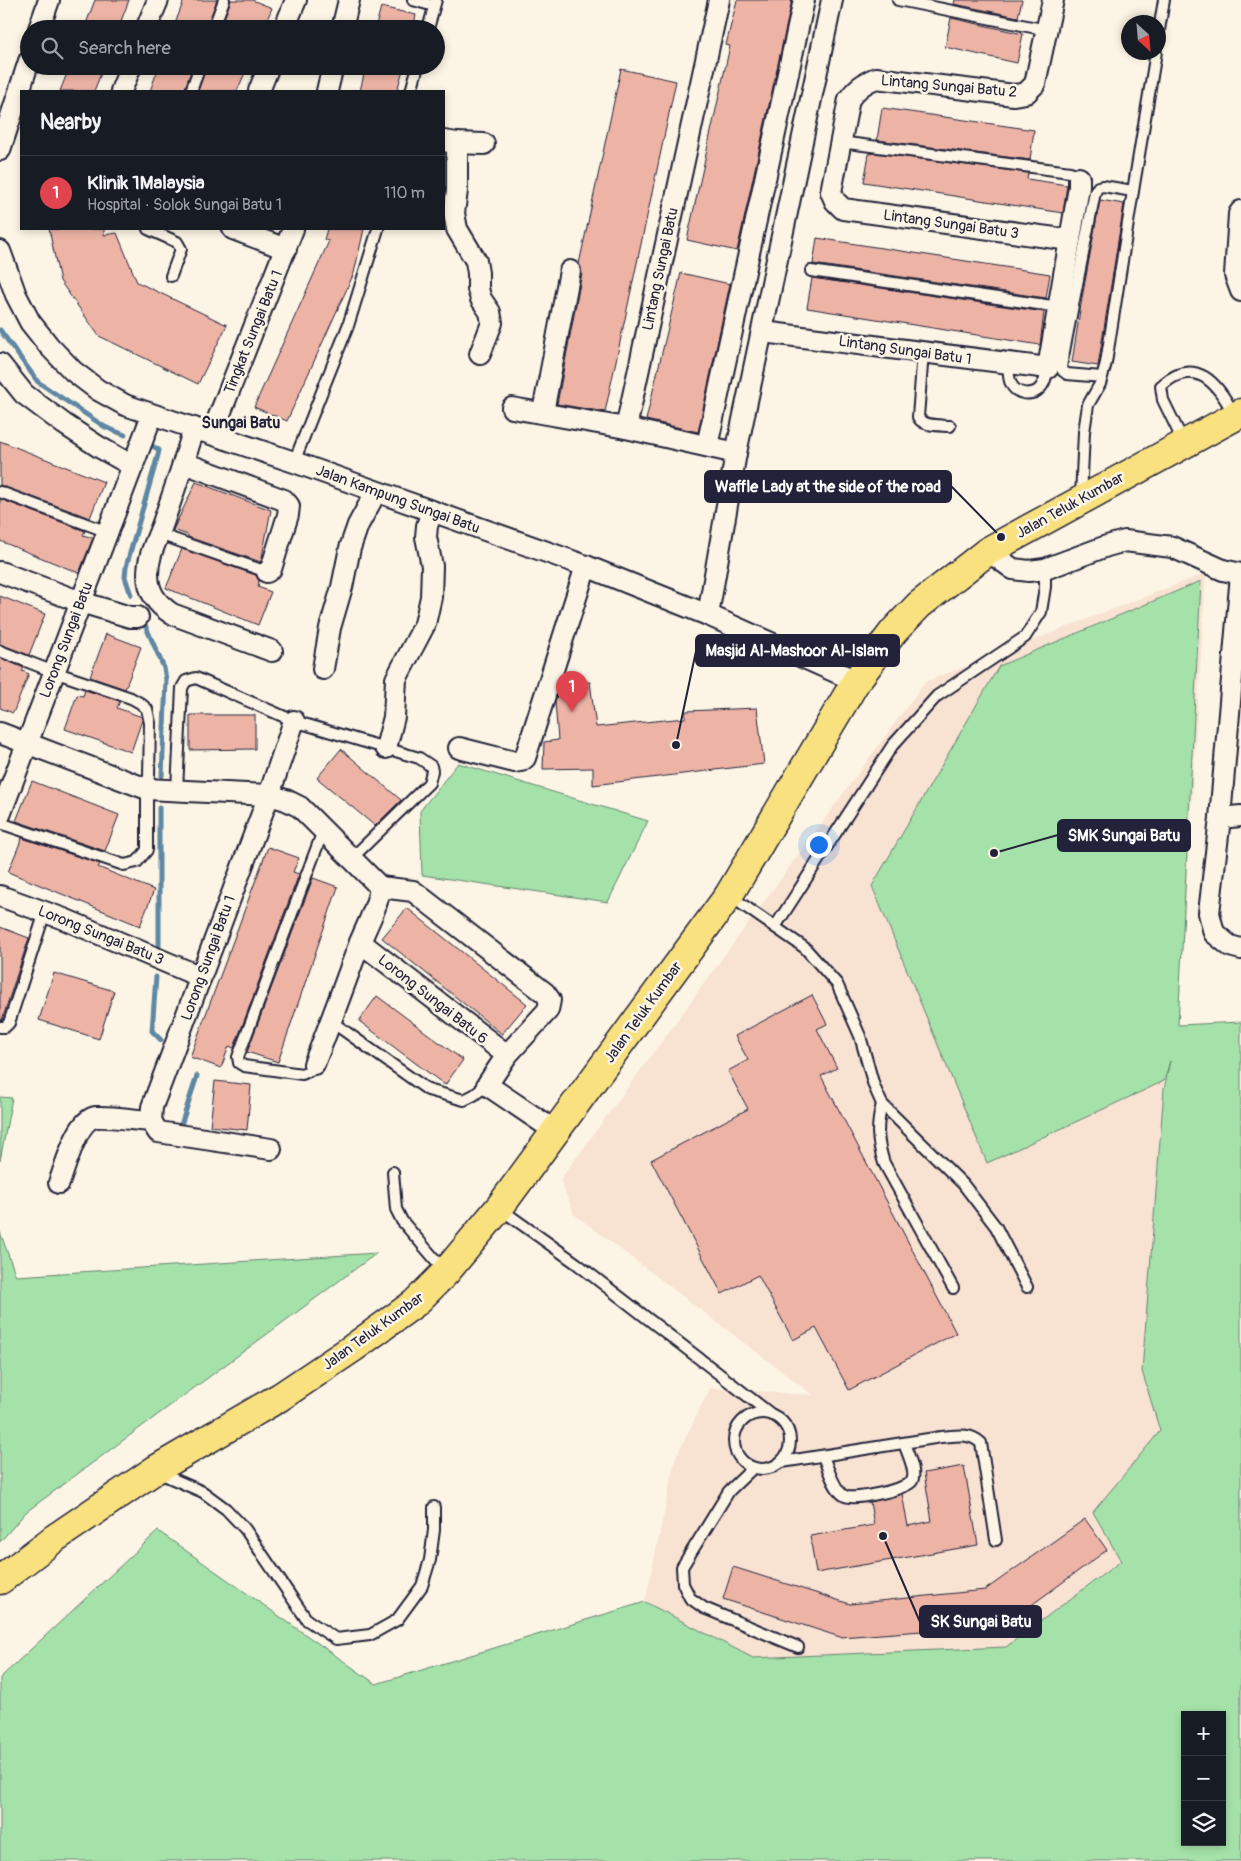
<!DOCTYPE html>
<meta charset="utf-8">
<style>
body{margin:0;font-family:Pangolin,sans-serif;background:#20242c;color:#f1f3f6}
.controls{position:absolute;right:15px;bottom:15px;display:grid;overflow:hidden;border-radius:0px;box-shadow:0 2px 8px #0003}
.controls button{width:45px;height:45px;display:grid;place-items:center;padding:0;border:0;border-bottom:1px solid #363941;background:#171b24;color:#f1f3f6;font:25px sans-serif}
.compass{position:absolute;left:1121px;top:15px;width:45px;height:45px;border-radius:50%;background:#171b24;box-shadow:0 2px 8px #0003;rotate:154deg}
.you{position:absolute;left:818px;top:844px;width:18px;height:18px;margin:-12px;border:4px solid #fff;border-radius:50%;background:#1a73e8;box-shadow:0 0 0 8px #1a73e833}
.badge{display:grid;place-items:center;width:32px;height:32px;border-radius:50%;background:#0f766e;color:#fff;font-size:16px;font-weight:700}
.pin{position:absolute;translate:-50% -41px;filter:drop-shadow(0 1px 2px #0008)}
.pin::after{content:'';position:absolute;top:26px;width:18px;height:15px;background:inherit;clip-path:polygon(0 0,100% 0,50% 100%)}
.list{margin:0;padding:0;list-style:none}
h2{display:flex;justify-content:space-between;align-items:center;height:65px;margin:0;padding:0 20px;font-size:21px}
h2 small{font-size:16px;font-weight:400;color:#9ea1a6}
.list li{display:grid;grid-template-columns:32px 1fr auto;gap:15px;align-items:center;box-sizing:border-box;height:75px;padding:0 20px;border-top:1px solid #363941}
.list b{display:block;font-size:19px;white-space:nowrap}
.list p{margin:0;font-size:16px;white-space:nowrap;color:#9ea1a6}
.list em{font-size:16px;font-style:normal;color:#9ea1a6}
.icon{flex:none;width:28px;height:28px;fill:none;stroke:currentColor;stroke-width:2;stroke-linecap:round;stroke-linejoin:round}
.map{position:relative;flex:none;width:1241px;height:1861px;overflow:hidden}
.search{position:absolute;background:#171b24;box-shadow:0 2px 8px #0003;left:20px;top:20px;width:425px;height:55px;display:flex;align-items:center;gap:12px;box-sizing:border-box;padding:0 18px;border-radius:28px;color:#9ea1a6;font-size:19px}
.panel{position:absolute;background:#171b24;box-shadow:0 2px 8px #0003;left:20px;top:90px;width:425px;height:140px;border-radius:0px}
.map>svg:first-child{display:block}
</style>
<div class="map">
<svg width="1241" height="1861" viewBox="0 0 1241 1861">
<rect width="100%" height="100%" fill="#fcf5e5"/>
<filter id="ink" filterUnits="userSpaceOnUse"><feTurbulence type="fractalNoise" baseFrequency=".02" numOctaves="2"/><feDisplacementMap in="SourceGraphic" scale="10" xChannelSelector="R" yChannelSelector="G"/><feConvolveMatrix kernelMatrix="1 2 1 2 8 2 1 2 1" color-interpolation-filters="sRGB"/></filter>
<g filter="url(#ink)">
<!-- built -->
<polygon fill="#f8e2d2" points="1206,573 1178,1025 1164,1081 1143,1371 1160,1431 1093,1512 1121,1560 1006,1647 753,1658 645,1602 676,1457 710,1388 813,1395 574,1214 560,1180 925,682"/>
<!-- green -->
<g fill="#a5e2a9" stroke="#648272" fill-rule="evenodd">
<path d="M1201,581L1178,1025L1241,1022V1861H0V1678L158,1531L376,1684L645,1602L753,1658L1006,1647L1121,1561L1093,1512L1160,1431L1142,1371L1164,1089L1170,1061L1164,1081L987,1163L872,886L999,666ZM1185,1715H1222V1842H1185Z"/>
<polygon points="458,763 648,821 608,902 422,875 420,811"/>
<polygon points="0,1097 12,1098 0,1161"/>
<polygon points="0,1232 16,1276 377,1253 26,1512 0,1542"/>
</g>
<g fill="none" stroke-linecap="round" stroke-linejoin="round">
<!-- stream -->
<g stroke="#5f87a3" stroke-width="5">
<polyline points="0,330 38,382 105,427 125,435"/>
<polyline points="131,595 125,577 126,567 158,455 159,450 148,443"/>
<polyline points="146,627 164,668 166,680 162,776"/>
<polyline points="159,808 159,946"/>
<polyline points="156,977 152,1031 161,1040"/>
<polyline points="181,1125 197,1076"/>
</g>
</g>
<!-- building -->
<g fill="#edb4a6" stroke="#22223b">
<polygon points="95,0 129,0 118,29 84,29"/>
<polygon points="184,0 217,0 206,29 173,29"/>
<polygon points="231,0 252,0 272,8 263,29 220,29"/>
<polygon points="737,0 792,0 737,251 687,240 730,46 726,45"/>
<polygon points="955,0 1022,0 1018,17 954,4"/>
<polygon points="381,7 416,15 413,29 375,29"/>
<polygon points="951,18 1023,34 1017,63 945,47"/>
<polygon points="70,66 104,66 94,91 60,91"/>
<polygon points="159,66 193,66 184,91 150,91"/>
<polygon points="207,66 248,66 237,91 198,91"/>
<polygon points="366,66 404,66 397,91 360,91"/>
<polygon points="621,69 676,81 605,412 557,404 582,273 579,264"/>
<polygon points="882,108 1034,130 1030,160 877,140"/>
<polygon points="875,153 1028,173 1027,179 1067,185 1063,213 864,182 869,154"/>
<polygon points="1100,200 1124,204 1098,366 1072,362 1082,298"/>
<polygon points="49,229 104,229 104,235 117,233 137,282 227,325 198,384 99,336 60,281"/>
<polygon points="327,229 364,229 354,273 287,421 254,407 329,241 324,240"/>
<polygon points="817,238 1050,274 1046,298 813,264"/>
<polygon points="681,273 730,284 698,432 646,420"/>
<polygon points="812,278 1044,312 1040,345 807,308"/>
<polygon points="0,441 104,482 90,518 0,485"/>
<polygon points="196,482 271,510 261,562 188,537 188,535 173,530"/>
<polygon points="0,499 85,531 83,535 93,538 79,573 0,541"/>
<polygon points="182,549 256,575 259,581 258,587 271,592 258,625 166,588"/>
<polygon points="0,596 45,614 29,655 0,644"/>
<polygon points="106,634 141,647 125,689 90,677"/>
<polygon points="0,658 24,668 22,671 29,674 13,713 0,708"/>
<polygon points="590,682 596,727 685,718 686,711 757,708 764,764 593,785 593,768 543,769 544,742 558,740 555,701 561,683"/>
<polygon points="85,690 120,701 117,708 142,717 142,720 131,752 65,729 77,695 83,696"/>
<polygon points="190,715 255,715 255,749 190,750"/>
<polygon points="341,749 401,800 375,826 317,778"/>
<polygon points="32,781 119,815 105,851 16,821"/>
<polygon points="22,838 100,864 98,867 154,890 140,926 8,872"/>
<polygon points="268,847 299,858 293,872 299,874 234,1048 229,1046 221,1068 190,1057"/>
<polygon points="313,878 338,887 278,1062 247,1052"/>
<polygon points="407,908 527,1004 502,1034 382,938"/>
<polygon points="0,927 29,938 2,1020 0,1020"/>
<polygon points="54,973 114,991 99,1039 39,1020"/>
<polygon points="812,995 827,1024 817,1029 837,1068 821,1076 956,1333 849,1390 816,1328 793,1340 758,1275 722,1294 651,1160 748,1109 728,1071 748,1060 735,1036"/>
<polygon points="377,996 463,1060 445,1085 359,1021"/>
<polygon points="215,1081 251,1085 247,1130 210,1126"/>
<polygon points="964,1466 978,1545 816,1573 810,1536 874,1525 870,1502 902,1494 908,1526 932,1521 924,1473"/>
<polygon points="1085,1519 1107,1550 1004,1625 840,1637 723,1599 733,1567 850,1604 985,1590"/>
</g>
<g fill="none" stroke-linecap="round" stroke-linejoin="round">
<!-- lane casing -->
<g stroke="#22223b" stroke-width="14">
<g id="lane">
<polyline points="413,0 434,6"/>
<polyline points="898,0 1047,30"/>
<polyline points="213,29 224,0"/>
<polyline points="428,29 436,0"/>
<polyline points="1158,36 1164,0"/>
<polyline points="191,91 200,66"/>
<polyline points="411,91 418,66"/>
<polyline points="840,142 1070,172 1076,174 1079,178"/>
<polyline points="1133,191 1156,52"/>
<polyline points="148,229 177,242 181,249 171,276"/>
<polyline points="811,271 1059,307"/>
<path d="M923,352L918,417C923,427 940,425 950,426"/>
<path d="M1009,364C1008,377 1009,390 1023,393C1028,394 1035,393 1038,390C1045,385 1046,376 1048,368"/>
<path d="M1184,443L1163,400L1161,386C1195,355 1218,383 1234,415"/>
<polyline points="294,462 348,326 378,229"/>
<polyline points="0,492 108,532"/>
<polyline points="1081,497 1084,432 1088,405 1100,384 1106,363 1133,191 1103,186 1098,187 1095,192 1061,367 1063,371 1067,374 1102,377"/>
<polyline points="159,534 267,572"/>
<polyline points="0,651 54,672 131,698 140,703 147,709 150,723 149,776 147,789 147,850 137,862 124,865 0,823"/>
<polyline points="177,790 182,688 186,681 196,678 294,721 419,758 431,766 432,771 429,783 352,858"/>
<polyline points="730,896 805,948 837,984 860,1036 874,1086 882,1104 963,1184 996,1227 1027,1287"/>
<polyline points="775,927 892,746 937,696 1025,637 1041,612 1045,587 1045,569"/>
<polyline points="332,1022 428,1090 464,1100 474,1095 487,1085"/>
<polyline points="0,1027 5,1027 9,1023 45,912"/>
<polyline points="314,1064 309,1071 302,1074 244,1066 239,1063 238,1057 323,831"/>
<path d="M882,1104C876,1127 877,1141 884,1163L953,1288"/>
<polyline points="393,1172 396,1209 402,1221 445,1271"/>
<polyline points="499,1208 576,1263 772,1415"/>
<circle cx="762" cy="1441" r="28"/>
<path d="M823,1456C827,1466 835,1492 845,1496C854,1501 907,1489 912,1481C917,1471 907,1453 904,1443"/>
<path d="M782,1462L941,1437C956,1436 969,1432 981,1443L996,1540"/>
<polyline points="753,1468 729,1491 682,1567 683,1584 690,1598 704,1608 798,1647"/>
<polyline points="157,1472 203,1492 226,1509 245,1529 307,1620 336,1639 370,1635 397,1620 422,1586 430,1560 434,1530 434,1507"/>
</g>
</g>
<!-- street casing -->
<g stroke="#22223b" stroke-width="24">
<g id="street">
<path d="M1053,0L1035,84L1026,93L1014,95L876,78C864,83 857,88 849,99L831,192L835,201L843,209L1070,240"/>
<polyline points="39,29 49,0"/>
<polyline points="146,29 158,0"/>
<polyline points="284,29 296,0"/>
<polyline points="342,29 349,0"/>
<polyline points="121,91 131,66"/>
<polyline points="259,91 269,66"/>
<polyline points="327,91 333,66"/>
<polyline points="444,141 457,143 484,144"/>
<polyline points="457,143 457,191 454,213 457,229 476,261 478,273 478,289 481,299 490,312 492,323 480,354"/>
<polyline points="0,150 29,61"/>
<polyline points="1241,211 1239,214 1235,275 1241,291"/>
<polyline points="233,229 286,249"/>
<polyline points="0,251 16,295 30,322 49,346 73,371 98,390 125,405 294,462 586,566 708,615 856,681"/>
<polyline points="763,332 1048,368 1079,187 1079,178"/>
<polyline points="0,364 24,394 64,424 99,447 133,466"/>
<polyline points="512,408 626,428 736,453"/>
<polyline points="543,412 570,271"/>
<path d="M194,428C185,460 174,491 163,523C157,540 148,555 148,574C148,593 157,604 172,614L272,651"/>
<polyline points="626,428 719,0"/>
<polyline points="212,434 293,229"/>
<polyline points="707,446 804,0"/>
<polyline points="184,463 284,500 289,506 288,515 271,569 267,572"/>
<polyline points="988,551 1013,569 1029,571 1045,569 1107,546 1125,541 1172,547 1223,570 1241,574"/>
<polyline points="0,572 81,602 130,617 138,617"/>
<polyline points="1241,574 1220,818 1209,913 1214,933 1230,946 1241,949"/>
<polyline points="708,615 736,453 832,0"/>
<polyline points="323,669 330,628 342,587 350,548 358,525 376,492"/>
<polyline points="0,733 147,789 269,795 286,800 300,807 380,887"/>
<polyline points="386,748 394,717 396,679 425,624 431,597 432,566 426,537 427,526 432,511"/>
<polyline points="459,748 515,762 521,761 525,758 586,566"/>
<polyline points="0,815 152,415"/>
<polyline points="1220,818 1241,816"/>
<polyline points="380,887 413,891 545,993 550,1000 548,1010 507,1055 487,1085 555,1131"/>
<polyline points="0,896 64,919 201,977"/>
<polyline points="360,942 507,1055"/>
<path d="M314,1064C330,1025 344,985 359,945C366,926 378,907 380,887"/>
<polyline points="151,1121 152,1107 269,795 294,721"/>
<polyline points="151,1121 158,1132 271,1149"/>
<path d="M59,1183C65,1168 77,1119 96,1117C112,1116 134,1120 151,1121"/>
</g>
</g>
<!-- primary casing -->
<g stroke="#22223b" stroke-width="31">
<polyline id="primary" points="0,1580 55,1538 155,1470 280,1397 353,1348 415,1303 446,1272 499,1208 729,895 856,681 894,631 919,605 988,551 1241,413"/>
</g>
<!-- lane -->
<use href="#lane" stroke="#fcf5e5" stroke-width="10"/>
<!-- street -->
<use href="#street" stroke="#fcf5e5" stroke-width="20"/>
<!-- primary -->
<use href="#primary" stroke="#fae180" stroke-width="28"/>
</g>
</g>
<g text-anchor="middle" stroke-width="5" stroke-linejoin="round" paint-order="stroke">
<!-- street labels -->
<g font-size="15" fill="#22223b" stroke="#fcf5e5">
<text transform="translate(949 86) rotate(5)" y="5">Lintang Sungai Batu 2</text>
<text transform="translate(951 224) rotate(8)" y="5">Lintang Sungai Batu 3</text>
<text transform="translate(660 269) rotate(-78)" y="5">Lintang Sungai Batu</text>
<text transform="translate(253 332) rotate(-68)" y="5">Tingkat Sungai Batu 1</text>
<text transform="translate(905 350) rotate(8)" y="5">Lintang Sungai Batu 1</text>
<text transform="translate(398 499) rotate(20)" y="5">Jalan Kampung Sungai Batu</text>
<text transform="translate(1070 505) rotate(-29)" y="5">Jalan Teluk Kumbar</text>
<text transform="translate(66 640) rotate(-69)" y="5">Lorong Sungai Batu</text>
<text transform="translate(101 935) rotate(22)" y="5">Lorong Sungai Batu 3</text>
<text transform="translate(208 958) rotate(-70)" y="5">Lorong Sungai Batu 1</text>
<text transform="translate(433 999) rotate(38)" y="5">Lorong Sungai Batu 6</text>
<text transform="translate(643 1012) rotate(-54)" y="5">Jalan Teluk Kumbar</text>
<text transform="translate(373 1331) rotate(-36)" y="5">Jalan Teluk Kumbar</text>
</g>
<!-- neighbourhood labels -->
<g font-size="16" font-weight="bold" fill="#22223b" stroke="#fcf5e5">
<text x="241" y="428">Sungai Batu</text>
</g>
</g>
<!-- callouts -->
<path fill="none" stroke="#22223b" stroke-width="2" d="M1001 537L951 486M676 745L696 651M994 853L1058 835M883 1536L920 1622"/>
<g fill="#22223b" stroke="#fcf5e5" stroke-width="2">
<circle cx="1001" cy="537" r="5"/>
<circle cx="676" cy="745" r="5"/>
<circle cx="994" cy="853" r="5"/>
<circle cx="883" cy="1536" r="5"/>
</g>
<g fill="#22223b" stroke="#22223b" stroke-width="2">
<rect x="705" y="471" width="246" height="31" rx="5"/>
<rect x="696" y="635" width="203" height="31" rx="5"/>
<rect x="1058" y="820" width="132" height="31" rx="5"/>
<rect x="920" y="1606" width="121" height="31" rx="5"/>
</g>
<g font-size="16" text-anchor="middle" font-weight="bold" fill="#fff">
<text x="828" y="492">Waffle Lady at the side of the road</text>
<text x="797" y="656">Masjid Al-Mashoor Al-Islam</text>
<text x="1124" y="841">SMK Sungai Batu</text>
<text x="981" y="1627">SK Sungai Batu</text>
</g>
</svg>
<div class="controls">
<button>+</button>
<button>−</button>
<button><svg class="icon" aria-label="layers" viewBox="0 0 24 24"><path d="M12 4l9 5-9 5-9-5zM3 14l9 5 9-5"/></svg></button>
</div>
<svg class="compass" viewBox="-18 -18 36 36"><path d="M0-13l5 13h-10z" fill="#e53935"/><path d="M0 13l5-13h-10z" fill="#9ea1a6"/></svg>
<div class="you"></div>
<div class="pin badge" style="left:572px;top:712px;background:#e0444e">1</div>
<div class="search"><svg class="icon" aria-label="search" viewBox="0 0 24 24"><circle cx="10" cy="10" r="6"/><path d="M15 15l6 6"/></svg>Search here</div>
<section class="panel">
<h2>Nearby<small></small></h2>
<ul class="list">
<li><span class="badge" style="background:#e0444e">1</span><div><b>Klinik 1Malaysia</b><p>Hospital · Solok Sungai Batu 1</p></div><em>110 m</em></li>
</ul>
</section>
</div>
